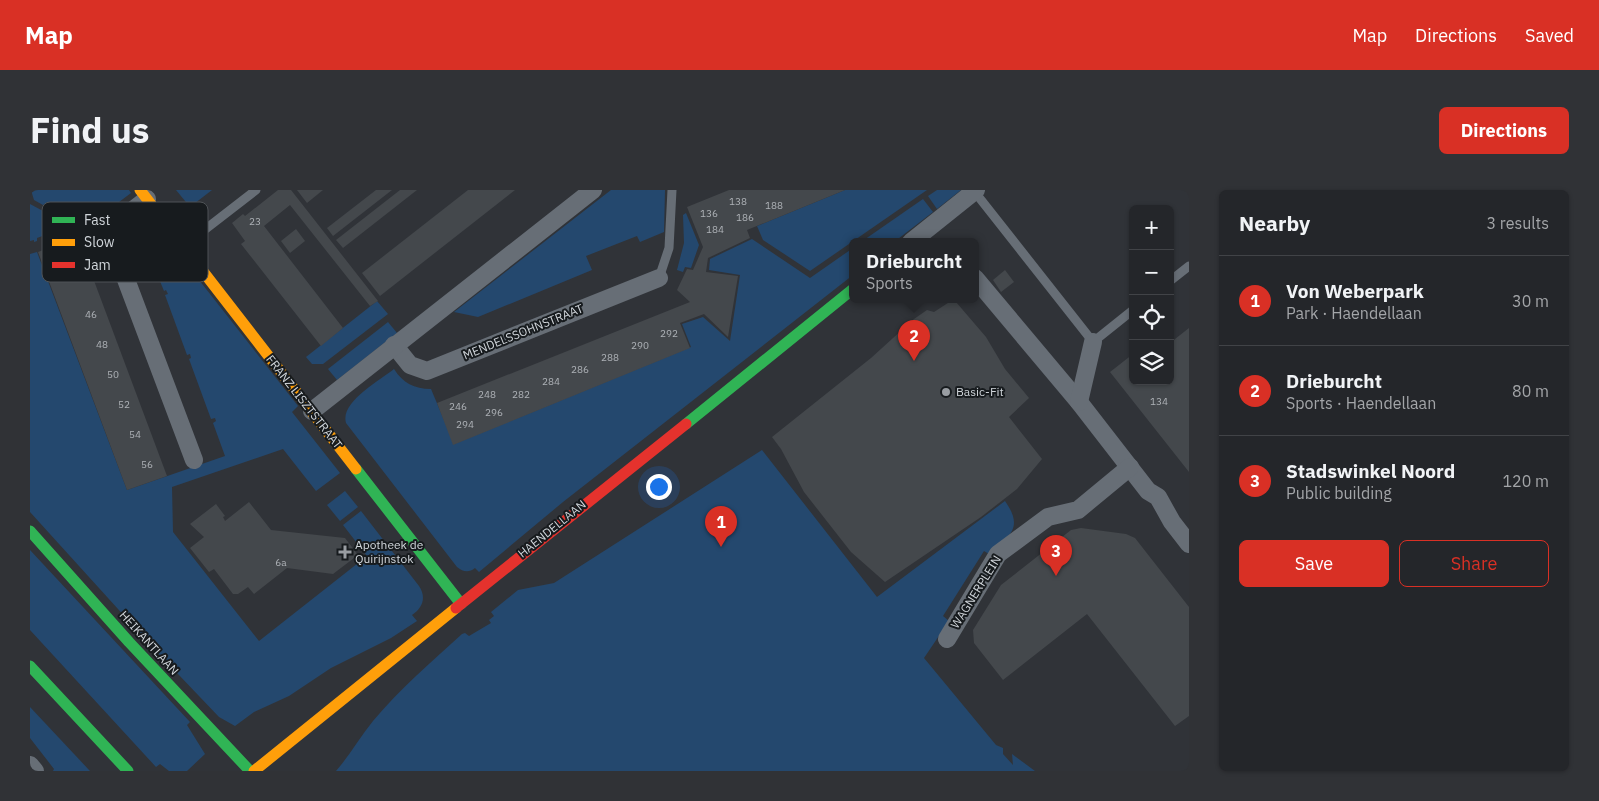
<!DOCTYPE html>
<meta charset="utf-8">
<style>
body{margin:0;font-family:"IBM Plex Sans",sans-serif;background:#303236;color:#f1f3f6}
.controls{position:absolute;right:15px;top:15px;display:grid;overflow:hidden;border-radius:8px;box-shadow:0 1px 4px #0004}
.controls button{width:45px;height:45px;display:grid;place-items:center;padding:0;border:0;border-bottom:1px solid #414347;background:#24262a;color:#f1f3f6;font:25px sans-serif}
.you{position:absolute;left:628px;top:296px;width:18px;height:18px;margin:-12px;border:4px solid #fff;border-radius:50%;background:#1a73e8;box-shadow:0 0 0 8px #1a73e833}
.badge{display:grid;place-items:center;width:32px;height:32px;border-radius:50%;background:#d93025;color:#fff;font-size:16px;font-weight:700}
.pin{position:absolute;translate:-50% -41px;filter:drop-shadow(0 1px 2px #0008)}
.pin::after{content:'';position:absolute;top:26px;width:18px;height:15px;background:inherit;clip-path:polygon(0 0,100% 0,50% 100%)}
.popup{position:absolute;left:819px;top:48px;width:130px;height:65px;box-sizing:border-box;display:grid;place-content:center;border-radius:8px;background:#24262a;filter:drop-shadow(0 1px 4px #0005);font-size:16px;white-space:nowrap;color:#a3a5a8}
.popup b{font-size:19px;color:#f1f3f6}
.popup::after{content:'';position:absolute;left:50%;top:100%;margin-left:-10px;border:10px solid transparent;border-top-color:#24262a}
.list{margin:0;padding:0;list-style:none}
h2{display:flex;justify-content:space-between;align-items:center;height:65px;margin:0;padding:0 20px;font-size:21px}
h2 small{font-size:16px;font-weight:400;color:#a3a5a8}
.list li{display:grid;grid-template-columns:32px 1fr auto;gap:15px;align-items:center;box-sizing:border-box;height:90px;padding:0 20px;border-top:1px solid #414347}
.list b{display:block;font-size:19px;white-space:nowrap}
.list p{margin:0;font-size:16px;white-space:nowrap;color:#a3a5a8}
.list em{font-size:16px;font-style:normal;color:#a3a5a8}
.actions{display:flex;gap:10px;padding:15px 20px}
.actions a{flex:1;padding:11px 0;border:1px solid #d93025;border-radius:8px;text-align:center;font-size:18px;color:#d93025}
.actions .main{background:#d93025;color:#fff}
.icon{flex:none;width:28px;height:28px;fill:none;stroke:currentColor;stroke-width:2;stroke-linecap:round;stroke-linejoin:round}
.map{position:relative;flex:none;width:1159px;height:581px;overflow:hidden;border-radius:8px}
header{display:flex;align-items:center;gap:30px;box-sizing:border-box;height:70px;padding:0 25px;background:#d93025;color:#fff}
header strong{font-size:24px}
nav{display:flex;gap:28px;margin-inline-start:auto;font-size:18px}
.intro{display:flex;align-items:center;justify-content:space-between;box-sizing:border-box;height:120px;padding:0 30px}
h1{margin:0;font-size:35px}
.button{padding:12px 22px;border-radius:8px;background:#d93025;color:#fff;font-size:18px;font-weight:700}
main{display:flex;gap:30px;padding:0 30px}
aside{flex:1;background:#24262a;border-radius:8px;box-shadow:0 1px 4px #0004}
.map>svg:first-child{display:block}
</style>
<header>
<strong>Map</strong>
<nav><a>Map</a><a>Directions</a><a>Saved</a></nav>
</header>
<div class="intro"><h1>Find us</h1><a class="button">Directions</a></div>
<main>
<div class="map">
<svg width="1159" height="581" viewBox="0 0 1159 581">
<rect width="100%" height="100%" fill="#303338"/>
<!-- green -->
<g fill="#24486e">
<polygon points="1,0 99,0 101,3 89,12 78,24 77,22 49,35 4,10"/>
<polygon points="146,0 182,0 160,17"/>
<polygon points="581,0 635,0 634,42 610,52 607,46 556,66 562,80 448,127 424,122"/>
<polygon points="815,0 897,0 780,81 733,50 727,36"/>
<polygon points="907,0 931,0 907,19 898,6"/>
<polygon points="893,9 903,22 864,52 831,52"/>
<polygon points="0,14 43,37 39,39 37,37 28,43 26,41 7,48 7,51 4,52 4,50 0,51"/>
<polygon points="656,23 669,55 661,78 655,77 653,82 647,80 654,53 653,25"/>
<path d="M125,34L268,216L262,222L310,283L286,301L253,259L142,297L143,342L229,451L337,366L313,335L331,321L389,396C397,408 392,418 382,425L387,431L361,448L301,478L259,506L224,522L205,536L189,527L127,462L0,322V64L7,62L97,300L195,266L183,233L186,231L185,228L181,229L159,169L161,168L160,164L157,165L135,105L138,104L136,100L134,101L121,69L109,73C100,49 94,37 125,34Z"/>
<path d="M722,49L780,88L823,58V85L533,312L449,382L445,378C439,383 433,382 427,377L316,233C310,212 349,191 364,179C373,193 384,199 401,199L424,254L661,157L652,134L673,127L700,151L710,85L679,80L680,69Z"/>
<polygon points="347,111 358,124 293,174 282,174 276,167"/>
<polygon points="358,132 367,143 307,190 298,179"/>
<path d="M732,260L847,407L975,311C994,338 980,346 959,364L954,361L913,426L919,431L894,468L966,555L973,558V564L983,575L982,564L1005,581H306C320,565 330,547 343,531C370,499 401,472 432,444L435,443L439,446L461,433L459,430L464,426L461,422L488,400L524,393Z"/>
<polygon points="315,301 328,317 310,331 297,315"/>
<polygon points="0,360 160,532 157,535 175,564 157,581 139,581 130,574 126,577 0,440"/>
<polygon points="0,517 60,581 23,581 24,579 0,548"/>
</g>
<!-- building -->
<g fill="#44484c">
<polygon points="248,0 261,0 348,111 340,116 260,15 234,36 313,138 291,156 211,54 215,51 202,33 213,24 215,26"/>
<polygon points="267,0 293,0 277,13"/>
<polygon points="346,0 362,0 303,46 297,38"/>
<polygon points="370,0 387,0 313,58 306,50"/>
<polygon points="438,0 485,0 350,106 332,83"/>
<polygon points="699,0 815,0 717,40 720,48 678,68 676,82 708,86 698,147 674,124 650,133 660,158 423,255 407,213 660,112 647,100 657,79 663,80 673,57 657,17"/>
<polygon points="266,39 275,51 260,63 251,51"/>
<polygon points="47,47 58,77 68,73 69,77 62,80 65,87 63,88 137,286 97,300 8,62"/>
<polygon points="975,80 984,92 971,102 963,90"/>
<polygon points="921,111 926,112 956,147 975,179 999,208 979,227 1012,269 987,299 951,327 855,392 821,362 774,302 751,259 742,247 841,168 884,129 897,120 904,122"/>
<polygon points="1159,138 1159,282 1080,182 1103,164 1103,191 1140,191 1140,153"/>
<polygon points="219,312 241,340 315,348 328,365 303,384 257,378 224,404 218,397 208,404 203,404 184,379 179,382 160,358 174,347 160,334 186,314 195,326 193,327 195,331"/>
<polygon points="1051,338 1096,344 1105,348 1159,417 1159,526 1145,536 1057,424 973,490 944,453 943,440 971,395 1041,340"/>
</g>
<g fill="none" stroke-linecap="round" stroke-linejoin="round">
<!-- lane -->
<g stroke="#676e76" stroke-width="9">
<polyline points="944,1 1063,152 1103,120"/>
<polyline points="155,55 226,0"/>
<polyline points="629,88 639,58 642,0"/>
<polyline points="1140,91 1159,76"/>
</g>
<!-- street -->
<g stroke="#676e76" stroke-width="18">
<polyline points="117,9 85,34 80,47 164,270"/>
<polyline points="881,52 946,0"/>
<polyline points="945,88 1049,212 1118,301 1128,307 1142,332 1159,354"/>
<polyline points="364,155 380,175 397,181 629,88"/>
<polyline points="1049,212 1063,152"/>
<polyline points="282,221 563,0"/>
<polyline points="917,449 968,364 1018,327 1048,320 1100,277"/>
<polyline points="0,575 5,581"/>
</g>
<!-- fast -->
<g stroke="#30b455" stroke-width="11">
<polyline points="656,234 823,99"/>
<polyline points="326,279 431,414"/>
<polyline points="0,341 99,452 220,581"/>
<polyline points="0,476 98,581"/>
</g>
<!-- slow -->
<g stroke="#ff9f0a" stroke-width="11">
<polyline points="110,0 326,279"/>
<polyline points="224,581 426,418"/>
</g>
<!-- jam -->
<polyline stroke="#e5322d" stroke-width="11" points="426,418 656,234"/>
</g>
<!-- markers -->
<g fill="#999da2" stroke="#171b1e" stroke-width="2">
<circle cx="916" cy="202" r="5"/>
<path d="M312.5 354.5h5v5h5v5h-5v5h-5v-5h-5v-5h5z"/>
</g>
<g text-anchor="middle" stroke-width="4" stroke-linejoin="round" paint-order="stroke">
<!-- number labels -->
<g font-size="10" fill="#aeb2b7">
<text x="708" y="15">138</text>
<text x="744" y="19">188</text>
<text x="679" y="27">136</text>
<text x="715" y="31">186</text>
<text x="225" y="35">23</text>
<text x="685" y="43">184</text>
<text x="61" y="128">46</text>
<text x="639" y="147">292</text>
<text x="72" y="158">48</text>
<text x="610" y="159">290</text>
<text x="580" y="171">288</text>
<text x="550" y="183">286</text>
<text x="83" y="188">50</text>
<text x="521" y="195">284</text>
<text x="457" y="208">248</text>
<text x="491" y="208">282</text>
<text x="1129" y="215">134</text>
<text x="94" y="218">52</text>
<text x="428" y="220">246</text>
<text x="464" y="226">296</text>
<text x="435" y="238">294</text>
<text x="105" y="248">54</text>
<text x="117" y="278">56</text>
<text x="251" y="376">6a</text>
</g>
<!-- street labels -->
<g font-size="12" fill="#d1d6db" stroke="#171b1e">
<text transform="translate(493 142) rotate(-22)" y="4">MENDELSSOHNSTRAAT</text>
<text transform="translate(274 212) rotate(52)" y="4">FRANZ LISZTSTRAAT</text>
<text transform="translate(522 339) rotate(-39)" y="4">HAENDELLAAN</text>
<text transform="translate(946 402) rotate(-58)" y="4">WAGNERPLEIN</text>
<text transform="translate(119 453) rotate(48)" y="4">HEIKANTLAAN</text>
</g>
<!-- poi labels -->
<g font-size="12" fill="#d1d6db" stroke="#171b1e" text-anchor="start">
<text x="926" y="206">Basic-Fit</text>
<text x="325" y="359">Apotheek de<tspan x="325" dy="14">Quirijnstok</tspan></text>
</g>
</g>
<!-- legend -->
<rect x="12" y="12" width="166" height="80" rx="8" fill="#171b1e" stroke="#4f5357" stroke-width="1"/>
<rect x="22" y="27" width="23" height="6" fill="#30b455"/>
<rect x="22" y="49" width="23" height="7" fill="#ff9f0a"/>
<rect x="22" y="72" width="23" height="6" fill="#e5322d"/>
<g font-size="14" fill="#d1d6db">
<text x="54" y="35">Fast</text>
<text x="54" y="57">Slow</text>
<text x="54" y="80">Jam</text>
</g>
</svg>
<div class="controls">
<button>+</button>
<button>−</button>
<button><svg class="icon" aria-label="locate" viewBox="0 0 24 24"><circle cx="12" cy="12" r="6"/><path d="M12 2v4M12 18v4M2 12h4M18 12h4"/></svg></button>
<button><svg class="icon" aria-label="layers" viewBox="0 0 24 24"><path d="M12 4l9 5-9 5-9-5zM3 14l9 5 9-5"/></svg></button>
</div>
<div class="you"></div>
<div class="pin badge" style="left:691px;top:357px">1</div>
<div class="pin badge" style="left:884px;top:171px">2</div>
<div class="popup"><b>Drieburcht</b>Sports</div>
<div class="pin badge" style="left:1026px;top:386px">3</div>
</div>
<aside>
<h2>Nearby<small>3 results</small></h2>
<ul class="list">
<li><span class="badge">1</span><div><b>Von Weberpark</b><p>Park · Haendellaan</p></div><em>30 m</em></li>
<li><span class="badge">2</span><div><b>Drieburcht</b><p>Sports · Haendellaan</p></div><em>80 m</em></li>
<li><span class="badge">3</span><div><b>Stadswinkel Noord</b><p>Public building</p></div><em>120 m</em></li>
</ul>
<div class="actions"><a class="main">Save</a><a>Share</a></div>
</aside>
</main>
